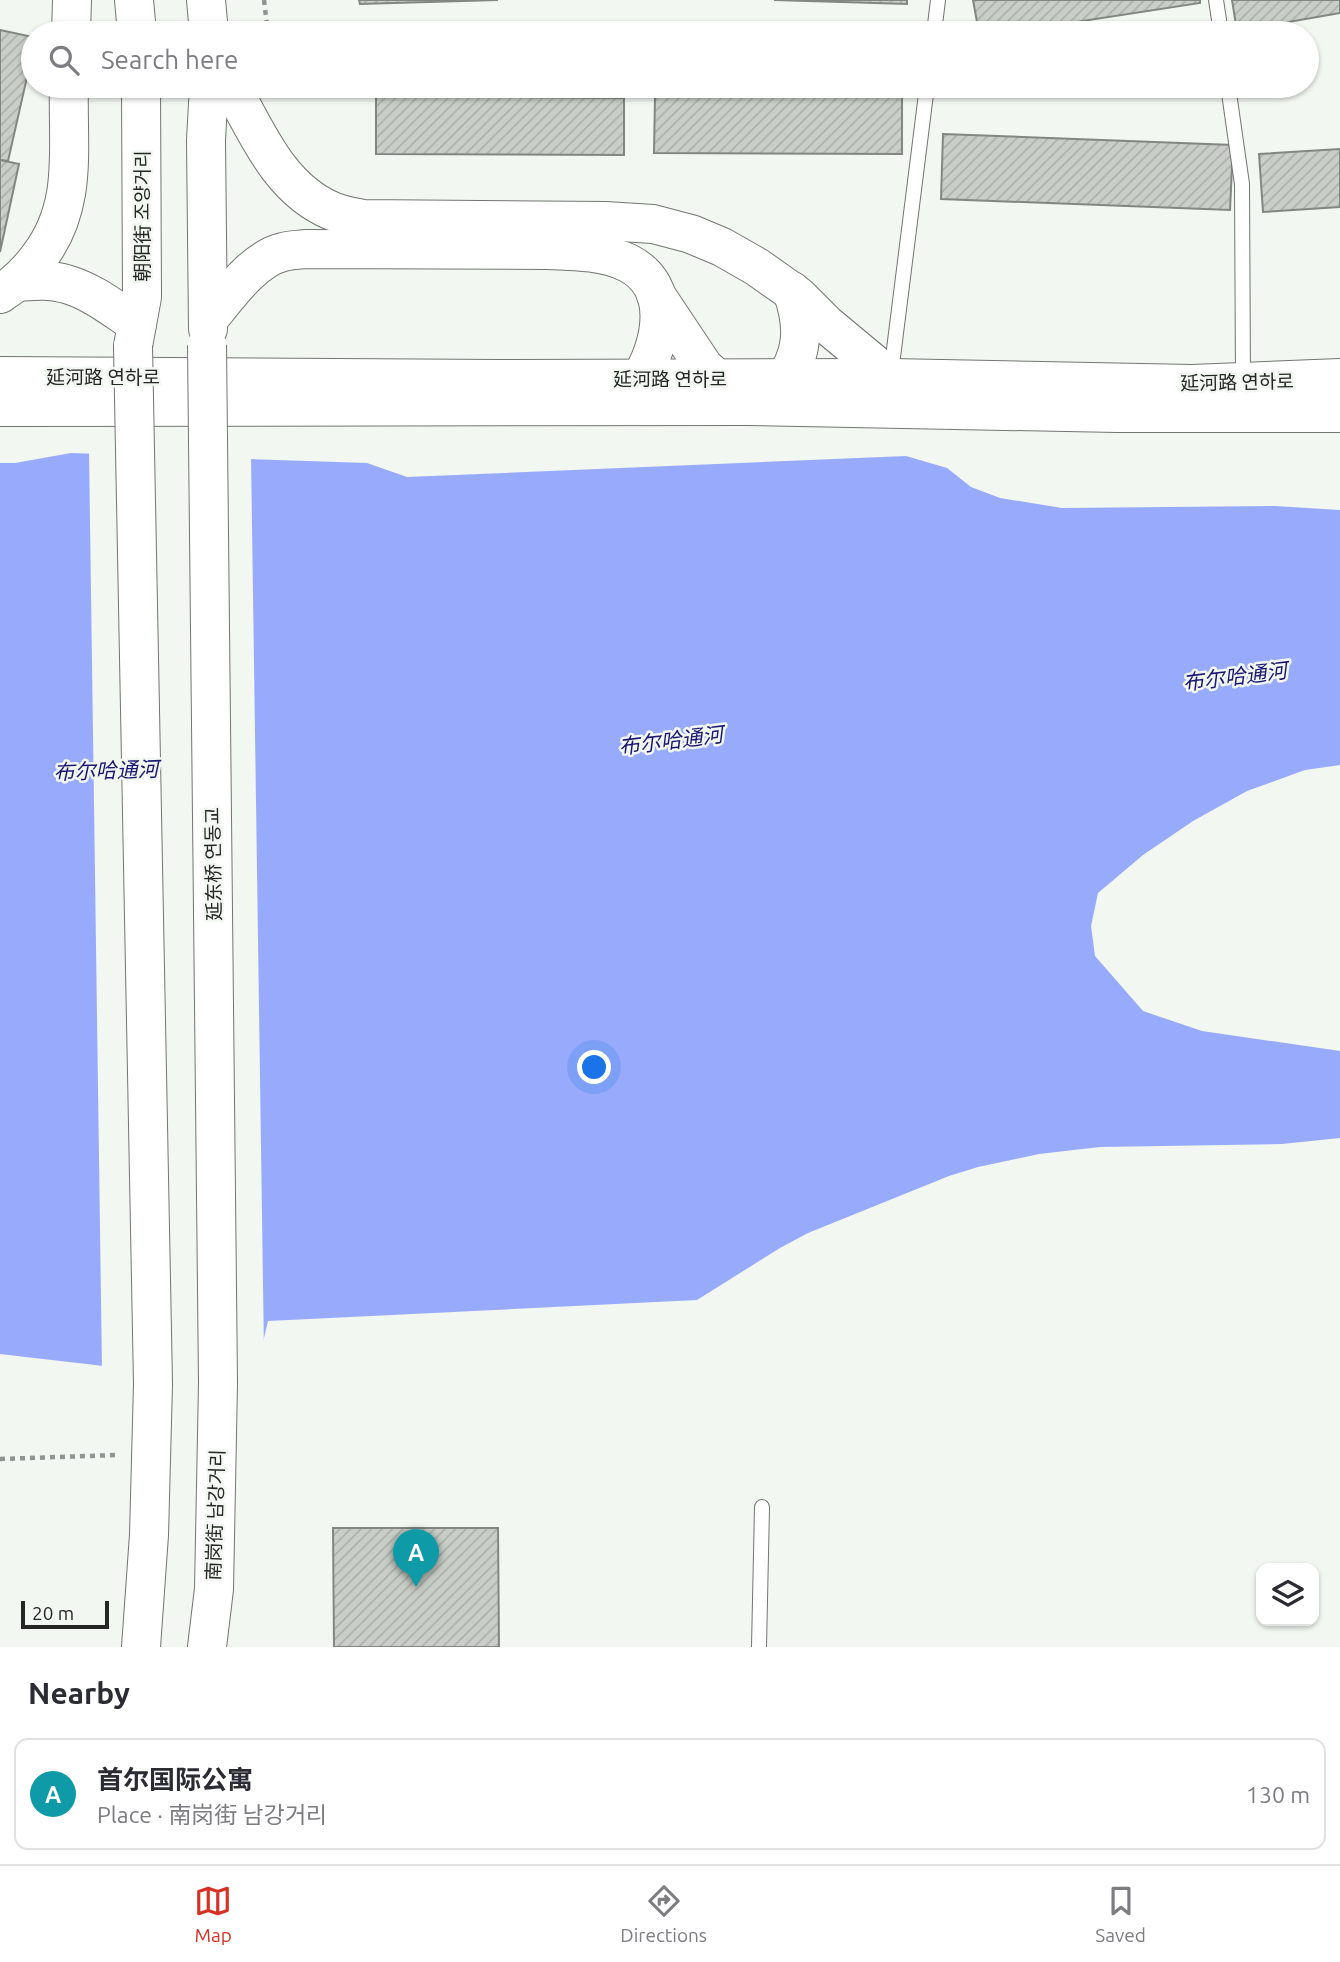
<!DOCTYPE html>
<meta charset="utf-8">
<style>
body{margin:0;font-family:Ubuntu,"Noto Sans SC","Noto Sans KR",sans-serif;background:#f7f7f7;color:#2b2b33}
.controls{position:absolute;right:21px;bottom:21px;display:grid;overflow:hidden;border-radius:14px;box-shadow:0 2px 5px #0004}
.controls button{width:63px;height:63px;display:grid;place-items:center;padding:0;border:0;border-bottom:2px solid #e1e1e2;background:#fff;color:#2b2b33;font:35px sans-serif}
.scale{position:absolute;left:21px;bottom:18px;width:88px;box-sizing:border-box;padding-left:7px;border:4px solid #252725;border-top:0;font-size:19px;line-height:24px;white-space:nowrap;color:#252725;-webkit-text-stroke:5px #f2f7f2;paint-order:stroke}
.you{position:absolute;left:595px;top:1068px;width:24px;height:24px;margin:-18px;border:5px solid #fff;border-radius:50%;background:#1a73e8;box-shadow:0 0 0 10px #1a73e833}
.badge{display:grid;place-items:center;width:46px;height:46px;border-radius:50%;background:#d93025;color:#fff;font-size:23px;font-weight:700}
.pin{position:absolute;translate:-50% -58px;filter:drop-shadow(0 2px 4px #0008)}
.pin::after{content:'';position:absolute;top:37px;width:24px;height:21px;background:inherit;clip-path:polygon(0 0,100% 0,50% 100%)}
.list{margin:0;padding:0;list-style:none}
h2{display:flex;justify-content:space-between;align-items:center;height:91px;margin:0;padding:0 28px;font-size:30px}
h2 small{font-size:23px;font-weight:400;color:#7c7c81}
.list li{display:grid;grid-template-columns:46px 1fr auto;gap:21px;align-items:center;box-sizing:border-box;height:112px;margin:0 14px 14px;padding:0 14px;border:2px solid #e1e1e2;border-radius:14px}
.list b{display:block;font-size:26px;white-space:nowrap}
.list p{margin:0;font-size:23px;white-space:nowrap;color:#7c7c81}
.list em{font-size:23px;font-style:normal;color:#7c7c81}
.icon{flex:none;width:38px;height:38px;fill:none;stroke:currentColor;stroke-width:2;stroke-linecap:round;stroke-linejoin:round}
.map{position:relative;flex:none;width:1340px;height:1647px;overflow:hidden}
.search{position:absolute;background:#fff;box-shadow:0 2px 5px #0004;left:21px;right:21px;top:21px;height:77px;display:flex;align-items:center;gap:18px;box-sizing:border-box;padding:0 24px;border-radius:38px;color:#7c7c81;font-size:26px}
.sheet{height:217px;background:#fff}
nav{display:flex;justify-content:space-around;align-items:center;box-sizing:border-box;height:98px;border-top:2px solid #e1e1e2;background:#fff;font-size:19px;color:#7c7c81}
nav a{display:grid;justify-items:center;gap:4px}
nav .on{color:#d93025}
.map>svg:first-child{display:block}
</style>
<div class="map">
<svg width="1340" height="1647" viewBox="0 0 1340 1647">
<defs>
<pattern id="building-hatch" width="6" height="6" patternUnits="userSpaceOnUse" patternTransform="scale(1.75)"><rect width="6" height="6" fill="#c9cec8"/><path d="M-1 1l2-2M0 6l6-6M5 7l2-2" fill="none" stroke="#acb1ac"/></pattern>
</defs>
<rect width="100%" height="100%" fill="#f2f7f2"/>
<!-- water -->
<polygon fill="#98aafb" points="71,453 367,463 407,477 906,456 947,468 971,487 1000,498 1062,508 1275,506 1340,510 1340,765 1305,770 1247,791 1193,821 1143,855 1098,893 1091,926 1095,956 1143,1011 1202,1031 1340,1051 1340,1138 1282,1144 1100,1147 1039,1154 978,1167 949,1176 808,1233 780,1248 697,1300 268,1321 259,1359 121,1368 0,1354 0,463 15,463"/>
<!-- pier -->
<polygon fill="#f2f7f2" points="89,451 251,456 264,1353 262,1361 259,1363 121,1372 102,1370"/>
<!-- building -->
<g fill="url(#building-hatch)" stroke="#828782" stroke-width="2">
<polygon points="359,0 498,0 360,4"/>
<polygon points="774,0 907,0 907,4"/>
<polygon points="973,0 1200,0 1200,3 1005,33 979,33"/>
<polygon points="1232,0 1340,0 1340,13 1237,31"/>
<polygon points="0,30 33,37 33,51 8,161 0,160"/>
<polygon points="376,96 624,98 624,155 376,154"/>
<polygon points="655,96 902,97 902,154 654,153"/>
<polygon points="943,134 1233,145 1230,210 941,199"/>
<polygon points="1340,149 1340,207 1263,212 1259,154"/>
<polygon points="0,160 19,164 0,252"/>
<polygon points="333,1528 498,1528 499,1647 334,1647"/>
</g>
<g fill="none" stroke-linecap="round" stroke-linejoin="round">
<!-- service casing -->
<g stroke="#727671" stroke-width="16">
<g id="service">
<polyline points="1216,0 1221,33"/>
<polyline points="934,33 938,0"/>
<polyline points="1228,86 1242,184 1243,381"/>
<polyline points="891,373 927,86"/>
<polyline points="759,1647 762,1507"/>
</g>
</g>
<!-- secondary casing -->
<g stroke="#727671" stroke-width="40">
<g id="secondary">
<polyline points="0,376 499,379 891,378 1192,384 1340,378"/>
<polyline points="0,407 747,406 1117,413 1340,413"/>
</g>
</g>
<!-- primary casing -->
<g stroke="#727671" stroke-width="40">
<g id="primary">
<polyline points="134,0 137,33"/>
<polyline points="206,0 209,33"/>
<polyline points="71,33 72,0"/>
<path d="M231,86C257,132 279,189 332,211C341,215 353,217 363,219L605,221L653,224L691,234L722,247L757,267L798,296L826,324L891,378"/>
<path d="M17,282C33,281 50,279 66,284C92,291 115,310 137,324"/>
<path d="M0,294C16,284 28,272 39,257C79,205 67,147 69,86"/>
<path d="M656,295L704,367L747,406C758,400 771,394 779,385C805,357 804,324 792,291"/>
<path d="M208,320C227,297 253,259 283,252C290,250 298,250 305,249L547,250C574,251 603,251 628,263C674,286 662,344 640,379"/>
<polyline points="208,329 206,140 209,86"/>
<polyline points="133,346 142,297 141,86"/>
<polyline points="141,1647 149,1535 153,1384"/>
<polyline points="207,1647 214,1589 218,1383"/>
</g>
</g>
<!-- path -->
<g stroke="#919591" stroke-width="4.5" stroke-dasharray="5 5" stroke-linecap="butt">
<polyline points="264,0 268,33"/>
<polyline points="0,1459 117,1455"/>
</g>
<!-- service -->
<use href="#service" stroke="#fff" stroke-width="14"/>
<!-- secondary -->
<use href="#secondary" stroke="#fff" stroke-width="38"/>
<!-- primary -->
<use href="#primary" stroke="#fff" stroke-width="38"/>
<!-- primary-bridge casing -->
<g stroke="#727671" stroke-width="40" stroke-linecap="butt">
<g id="primary-bridge">
<polyline points="207,345 218,1383"/>
<polyline points="133,346 153,1384"/>
</g>
</g>
<!-- primary-bridge -->
<use href="#primary-bridge" stroke="#fff" stroke-width="38"/>
</g>
<g text-anchor="middle" stroke-width="5" stroke-linejoin="round" paint-order="stroke">
<!-- street labels -->
<g font-size="19" fill="#252725" stroke="#f2f7f2">
<text transform="translate(142 216) rotate(-90)" y="7">朝阳街 조양거리</text>
<text x="103" y="384">延河路 연하로</text>
<text x="670" y="386">延河路 연하로</text>
<text transform="translate(1237 382) rotate(-1)" y="7">延河路 연하로</text>
<text transform="translate(213 864) rotate(-91)" y="7">延东桥 연동교</text>
<text transform="translate(215 1515) rotate(-88)" y="7">南岗街 남강거리</text>
</g>
<!-- water labels -->
<g font-size="21" font-style="italic" fill="#1a1872" stroke="#f2f7f2">
<text transform="translate(1235 677) rotate(-7)" y="7">布尔哈通河</text>
<text transform="translate(671 741) rotate(-7)" y="7">布尔哈通河</text>
<text transform="translate(106 771) rotate(-2)" y="7">布尔哈通河</text>
</g>
</g>
</svg>
<div class="controls">
<button><svg class="icon" aria-label="layers" viewBox="0 0 24 24"><path d="M12 4l9 5-9 5-9-5zM3 14l9 5 9-5"/></svg></button>
</div>
<div class="scale">20 m</div>
<div class="you"></div>
<div class="pin badge" style="left:416px;top:1587px;background:#0f9aa8">A</div>
<div class="search"><svg class="icon" aria-label="search" viewBox="0 0 24 24"><circle cx="10" cy="10" r="6"/><path d="M15 15l6 6"/></svg>Search here</div>
</div>
<section class="sheet">
<h2>Nearby<small></small></h2>
<ul class="list">
<li><span class="badge" style="background:#0f9aa8">A</span><div><b>首尔国际公寓</b><p>Place · 南岗街 남강거리</p></div><em>130 m</em></li>
</ul>
</section>
<nav>
<a class="on"><svg class="icon" aria-label="map" viewBox="0 0 24 24"><path d="M3 6l6-2 6 2 6-2v14l-6 2-6-2-6 2zM9 4v14M15 6v14"/></svg>Map</a>
<a><svg class="icon" aria-label="directions" viewBox="0 0 24 24"><path d="M12 3l9 9-9 9-9-9zM9 14v-3h6M13 9l2 2-2 2"/></svg>Directions</a>
<a><svg class="icon" aria-label="saved" viewBox="0 0 24 24"><path d="M7 4h10v16l-5-4-5 4z"/></svg>Saved</a>
</nav>
